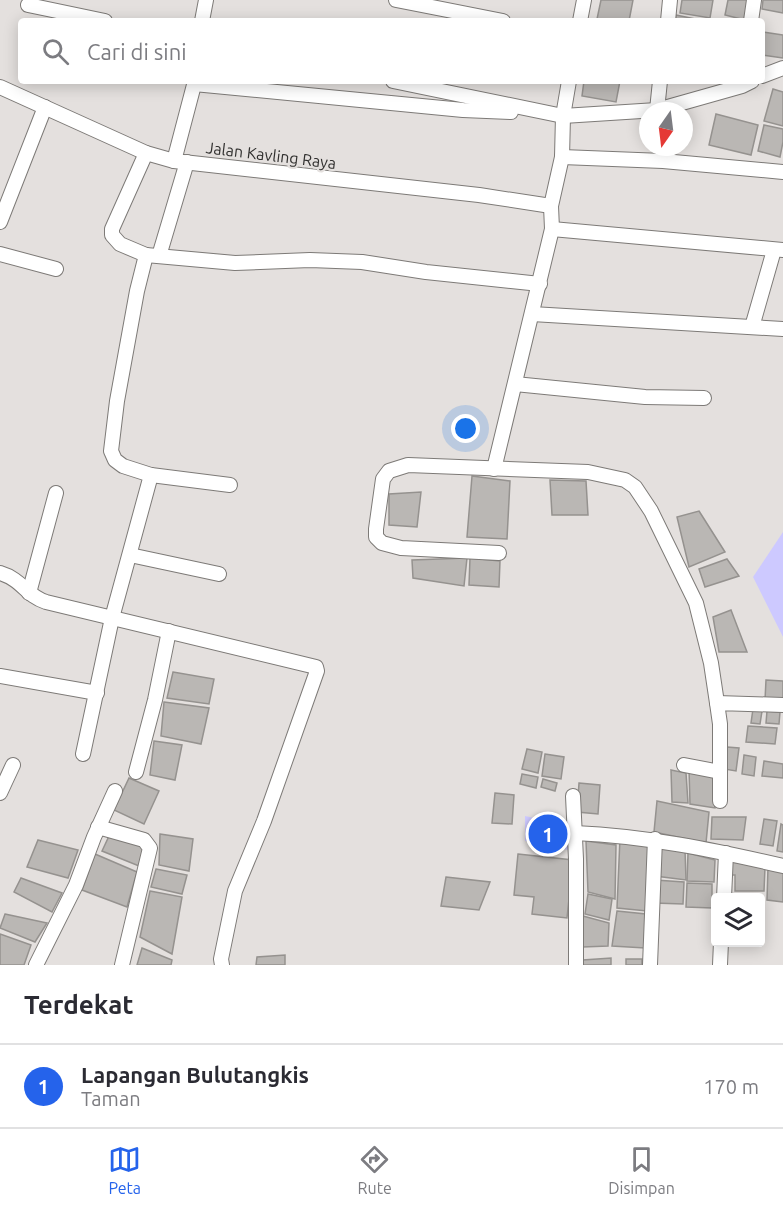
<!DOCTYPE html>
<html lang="id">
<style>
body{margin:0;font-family:Ubuntu,sans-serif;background:#f7f7f7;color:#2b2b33}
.controls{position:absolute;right:18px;bottom:18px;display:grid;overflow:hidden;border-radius:6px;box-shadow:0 3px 15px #0003}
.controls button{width:54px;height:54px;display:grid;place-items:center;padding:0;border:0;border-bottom:2px solid #e1e1e2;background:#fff;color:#2b2b33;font:30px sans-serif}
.compass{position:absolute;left:639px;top:102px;width:54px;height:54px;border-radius:50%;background:#fff;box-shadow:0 3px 15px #0003;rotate:194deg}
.you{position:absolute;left:466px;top:429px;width:21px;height:21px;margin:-15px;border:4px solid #fff;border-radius:50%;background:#1a73e8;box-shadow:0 0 0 9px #1a73e833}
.badge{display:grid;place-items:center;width:39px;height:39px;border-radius:50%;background:#2563eb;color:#fff;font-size:20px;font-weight:700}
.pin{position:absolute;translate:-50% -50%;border:3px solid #fff;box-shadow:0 2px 6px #0006}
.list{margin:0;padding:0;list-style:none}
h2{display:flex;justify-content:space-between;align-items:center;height:78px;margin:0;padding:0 24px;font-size:26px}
h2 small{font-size:20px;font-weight:400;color:#7c7c81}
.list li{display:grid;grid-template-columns:39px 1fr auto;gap:18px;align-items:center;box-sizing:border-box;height:84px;padding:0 24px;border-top:2px solid #e1e1e2}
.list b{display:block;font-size:22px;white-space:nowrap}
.list p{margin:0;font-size:20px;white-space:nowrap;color:#7c7c81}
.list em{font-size:20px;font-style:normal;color:#7c7c81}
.icon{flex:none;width:33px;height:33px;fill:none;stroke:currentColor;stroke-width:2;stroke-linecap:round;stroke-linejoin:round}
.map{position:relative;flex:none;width:783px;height:965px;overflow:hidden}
.search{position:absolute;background:#fff;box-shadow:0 3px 15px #0003;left:18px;right:18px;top:18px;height:66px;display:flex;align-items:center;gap:15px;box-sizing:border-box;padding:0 21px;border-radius:6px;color:#7c7c81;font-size:22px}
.sheet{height:162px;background:#fff}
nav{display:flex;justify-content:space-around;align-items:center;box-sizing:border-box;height:84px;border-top:2px solid #e1e1e2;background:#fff;font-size:16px;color:#7c7c81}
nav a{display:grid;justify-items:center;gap:3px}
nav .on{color:#2563eb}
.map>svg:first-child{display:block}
</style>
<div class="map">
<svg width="783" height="965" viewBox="0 0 783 965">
<rect width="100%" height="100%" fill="#e4e0de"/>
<!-- green -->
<g fill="#cdc9ff">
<polygon points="783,532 783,637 753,577"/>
<polygon points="525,816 572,826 568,850 525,841"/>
</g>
<!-- building -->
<g fill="#bab7b4" stroke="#95928f" stroke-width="1.5">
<polygon points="601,0 633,0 629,21 597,19"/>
<polygon points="682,0 713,0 710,18 680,13"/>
<polygon points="728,0 749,0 745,20 725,15"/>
<polygon points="763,0 783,0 783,13 762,9"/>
<polygon points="676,15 705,21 675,21"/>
<polygon points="763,32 783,35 783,58 762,55"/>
<polygon points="584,81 620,81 616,102 582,96"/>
<polygon points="773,89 783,92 783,126 764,121"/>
<polygon points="716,114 758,125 751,155 709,145"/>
<polygon points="764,125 783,129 783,142 780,157 758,151"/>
<polygon points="472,476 510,481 507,539 467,537"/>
<polygon points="550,480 586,481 588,515 552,515"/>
<polygon points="421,492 417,527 389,525 389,494"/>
<polygon points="699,511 725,552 689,567 677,517"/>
<polygon points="467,558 464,586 413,578 412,560"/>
<polygon points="470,558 500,561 499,587 469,585"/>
<polygon points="727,559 739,576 705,587 699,569"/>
<polygon points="731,610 747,652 719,652 713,617"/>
<polygon points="173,672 214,679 209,704 167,698"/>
<polygon points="766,680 783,681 783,701 765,700"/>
<polygon points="164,702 209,708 201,744 161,736"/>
<polygon points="753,709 762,711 760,724 751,723"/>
<polygon points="767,711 780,712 779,724 766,723"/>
<polygon points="748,726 777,728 775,744 746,742"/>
<polygon points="154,741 182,745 175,780 150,775"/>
<polygon points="727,747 739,748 736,771 724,769"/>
<polygon points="527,749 542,752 538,773 522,769"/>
<polygon points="545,754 564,757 561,779 542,776"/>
<polygon points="744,755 756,757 754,776 742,774"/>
<polygon points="764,761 783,764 783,778 762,776"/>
<polygon points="689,769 717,775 715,808 690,804"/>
<polygon points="671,770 686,773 688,803 672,802"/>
<polygon points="522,774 538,777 536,788 520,784"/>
<polygon points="129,778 159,791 144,824 114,810"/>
<polygon points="543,779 557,783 555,791 541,787"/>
<polygon points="579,783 600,785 598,814 577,812"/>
<polygon points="495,793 514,795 512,824 492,823"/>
<polygon points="657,801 709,812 706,843 654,832"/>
<polygon points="712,817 746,817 743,840 711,839"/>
<polygon points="764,819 777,821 773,846 760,844"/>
<polygon points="781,824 783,825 783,852 777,851"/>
<polygon points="110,834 144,845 139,866 102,851"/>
<polygon points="160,834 193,839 189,871 159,865"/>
<polygon points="620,838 649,843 647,911 617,908"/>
<polygon points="38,840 78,850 68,878 27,867"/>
<polygon points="586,841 616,845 615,899 588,892"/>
<polygon points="658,843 685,850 686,880 655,876"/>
<polygon points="688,853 715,860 714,882 687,881"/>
<polygon points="95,854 137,872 127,907 82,890"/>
<polygon points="518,854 573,860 567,918 532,914 534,897 514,895"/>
<polygon points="730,859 765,867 764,891 735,891 735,875 728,875"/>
<polygon points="768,867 783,871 783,902 767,900"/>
<polygon points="156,869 187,875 182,894 151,887"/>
<polygon points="446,877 490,882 479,910 441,906"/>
<polygon points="21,878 62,893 52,912 14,892"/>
<polygon points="655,880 684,882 683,904 654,903"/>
<polygon points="687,883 712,884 712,908 686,907"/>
<polygon points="150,891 182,897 172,954 140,937"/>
<polygon points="588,894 612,899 609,920 585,914"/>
<polygon points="617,911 646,914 645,948 612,946"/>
<polygon points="5,914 47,923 35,942 0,928"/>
<polygon points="583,916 609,923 608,946 583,947"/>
<polygon points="0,934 31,945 24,965 0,965"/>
<polygon points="142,948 172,960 171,965 137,965"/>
<polygon points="285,955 285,965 256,965 257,957"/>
<polygon points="611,958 611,965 583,965 583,960"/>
<rect x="626" y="959" width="16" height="6"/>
</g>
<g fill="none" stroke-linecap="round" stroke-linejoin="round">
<!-- minor casing -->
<g stroke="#7d7a77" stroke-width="16">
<g id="minor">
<polyline points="396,0 503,21"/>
<polyline points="28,5 105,21"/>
<polyline points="202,21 206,0"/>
<polyline points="580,21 584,0"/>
<polyline points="668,21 670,0"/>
<polyline points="751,21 754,0"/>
<polyline points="762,76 783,68"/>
<polyline points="393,81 563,116 657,110 742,86 752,81"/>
<polyline points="194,84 463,110 511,112"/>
<polyline points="0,87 146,153 174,161 479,195 551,206"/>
<polyline points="657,110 660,81"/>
<polyline points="562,157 663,161 783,172"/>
<polyline points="174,161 195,81"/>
<polyline points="0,222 45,107"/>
<polyline points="552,229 783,250"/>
<polyline points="0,254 56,269"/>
<polyline points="146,255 235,263 310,260 362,262 426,272 540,284"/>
<polyline points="159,256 187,162"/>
<polyline points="532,314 783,329"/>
<polyline points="752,327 774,250"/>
<polyline points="515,384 645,397 704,398"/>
<polyline points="494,469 552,229 551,206 562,157 563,116 569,81"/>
<polyline points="151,475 230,485"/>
<polyline points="499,553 401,548 382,543 376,537 376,529 383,479 389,471 408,465 588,472 625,480 635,487 651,511 696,603 711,663 717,703"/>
<polyline points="130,555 219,574"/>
<path d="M0,573C23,580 25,595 46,602L316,667L317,671L264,821L235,891L221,959L222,965"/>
<polyline points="29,593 56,493"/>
<polyline points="0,676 97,693"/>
<polyline points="83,754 112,618 151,475 123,466 115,460 111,451 117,401 137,291 146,255 120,244 112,235 112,229 146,153"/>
<polyline points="684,765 720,772"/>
<polyline points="136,772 155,700 169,631"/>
<polyline points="0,793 13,765"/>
<polyline points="573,796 576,859 576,965"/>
<polyline points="720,801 720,724 717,703 783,705"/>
<polyline points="98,827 144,840 150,848 122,965"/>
<path d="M575,833C646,836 714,850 783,866"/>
<polyline points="724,898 726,853"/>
<polyline points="36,965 76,885 94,837 115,791"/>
<polyline points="650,965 655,839"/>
<polyline points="720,965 721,942"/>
</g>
</g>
<!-- minor -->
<use href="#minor" stroke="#fff" stroke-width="14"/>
</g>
<g text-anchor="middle" stroke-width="4.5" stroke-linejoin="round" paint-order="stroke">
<!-- street labels -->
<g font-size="16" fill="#31302f" stroke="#e4e0de">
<text transform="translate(271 155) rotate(7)" y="6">Jalan Kavling Raya</text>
</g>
</g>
</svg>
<div class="controls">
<button><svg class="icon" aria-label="layers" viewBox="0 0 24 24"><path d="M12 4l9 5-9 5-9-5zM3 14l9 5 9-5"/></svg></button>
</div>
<svg class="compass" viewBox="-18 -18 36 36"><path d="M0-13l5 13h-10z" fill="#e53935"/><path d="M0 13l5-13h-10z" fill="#7c7c81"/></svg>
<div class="you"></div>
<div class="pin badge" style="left:548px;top:834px">1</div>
<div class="search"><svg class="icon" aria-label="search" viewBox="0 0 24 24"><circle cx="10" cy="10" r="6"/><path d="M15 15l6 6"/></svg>Cari di sini</div>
</div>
<section class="sheet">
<h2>Terdekat<small></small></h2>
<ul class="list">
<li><span class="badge">1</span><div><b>Lapangan Bulutangkis</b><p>Taman</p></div><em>170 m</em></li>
</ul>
</section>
<nav>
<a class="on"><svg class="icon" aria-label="map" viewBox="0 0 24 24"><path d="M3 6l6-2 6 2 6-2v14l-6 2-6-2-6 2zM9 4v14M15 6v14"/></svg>Peta</a>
<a><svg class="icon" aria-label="directions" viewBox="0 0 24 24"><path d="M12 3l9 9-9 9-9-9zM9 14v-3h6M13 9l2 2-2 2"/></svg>Rute</a>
<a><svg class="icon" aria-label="saved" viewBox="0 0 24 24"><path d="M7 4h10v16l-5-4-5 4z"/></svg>Disimpan</a>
</nav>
